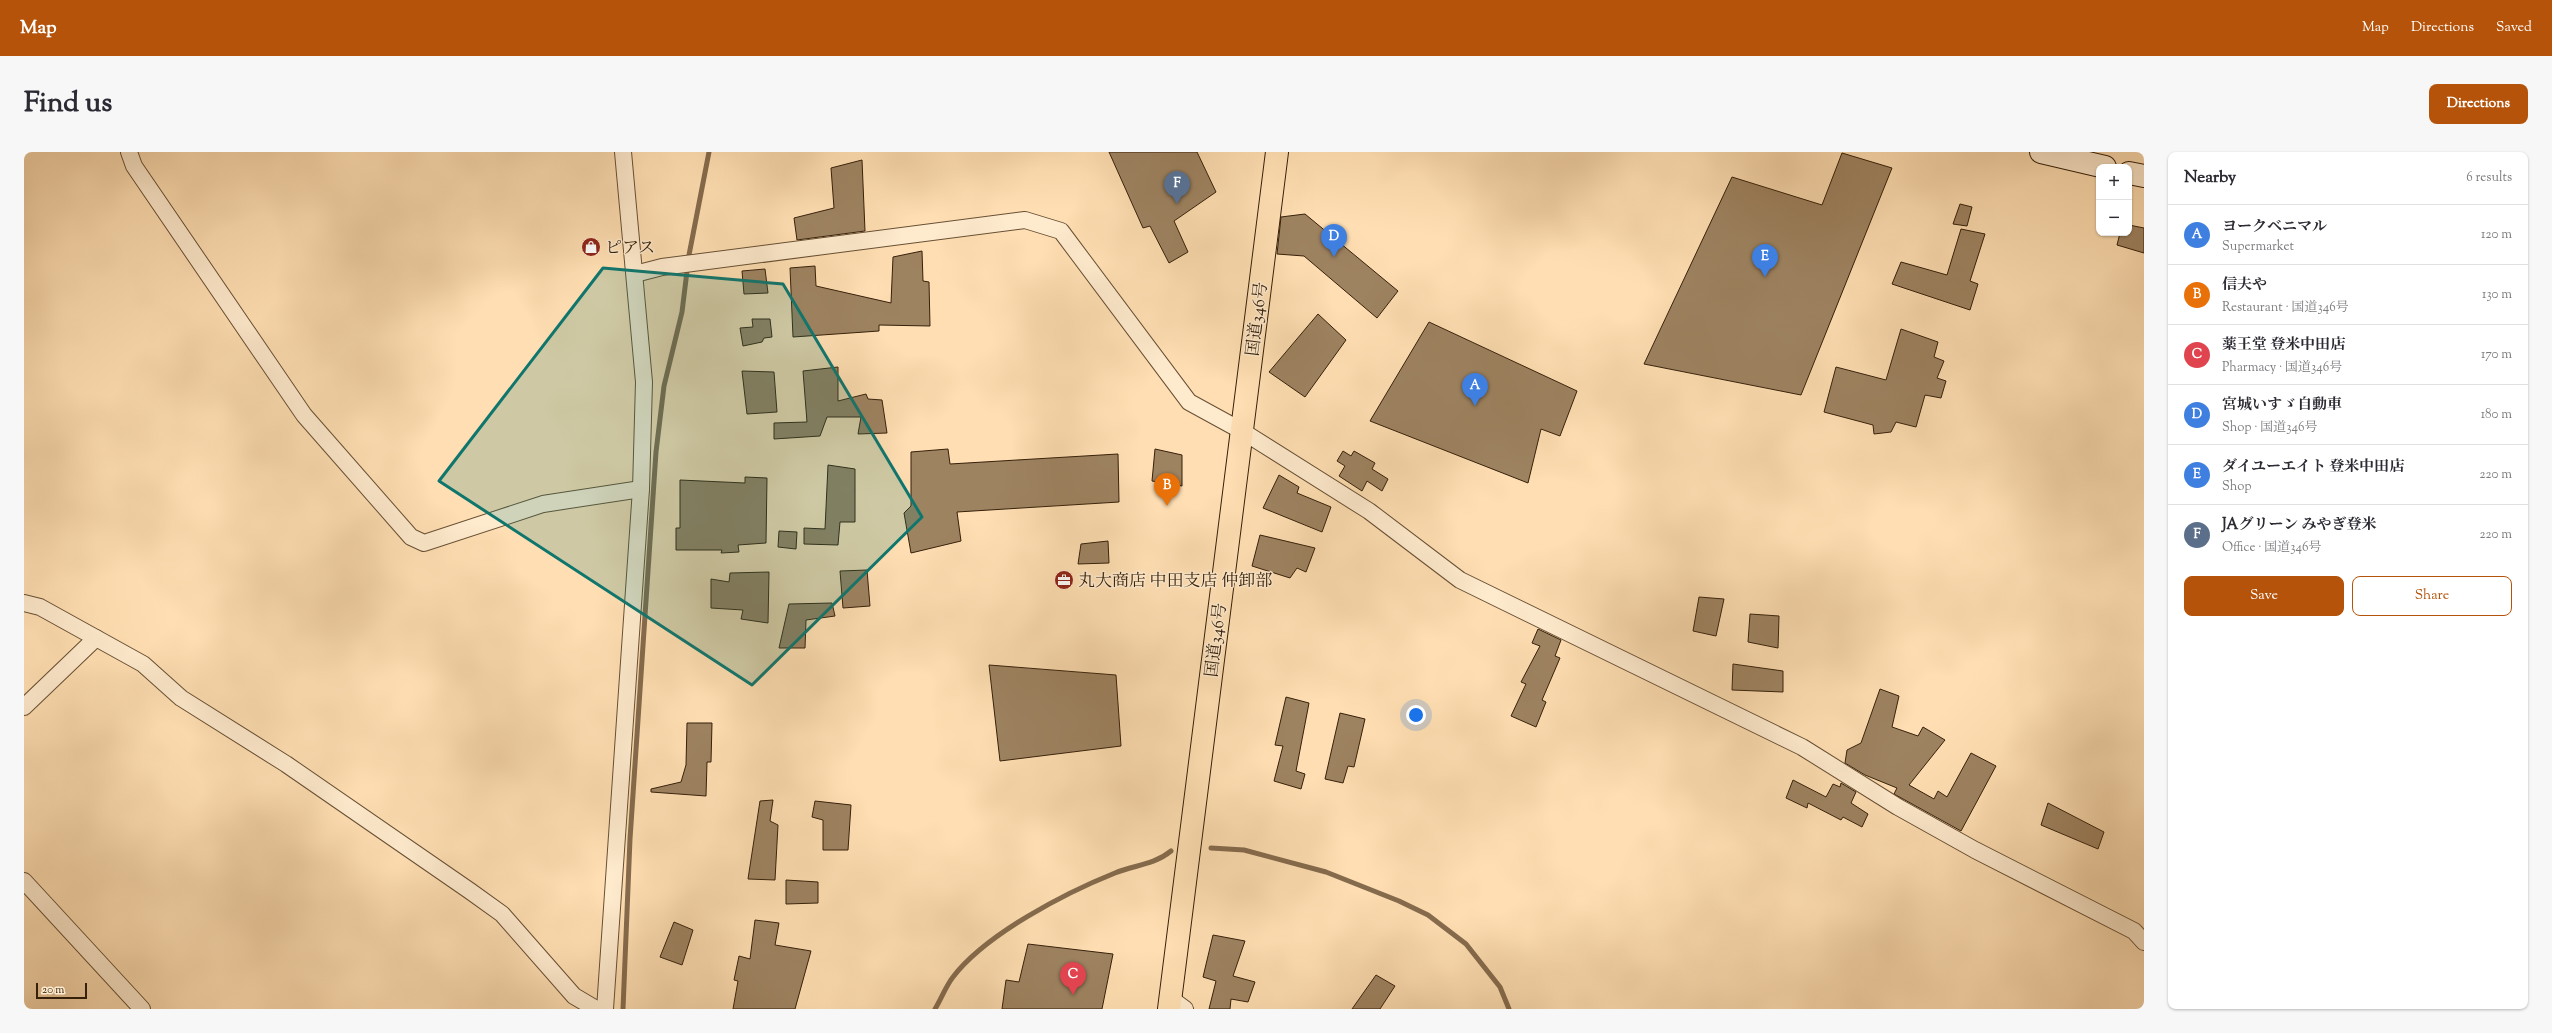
<!DOCTYPE html>
<meta charset="utf-8">
<style>
body{margin:0;font-family:"Sorts Mill Goudy","Noto Serif JP",serif;background:#f7f7f7;color:#2b2b33}
.controls{position:absolute;right:12px;top:12px;display:grid;overflow:hidden;border-radius:8px;box-shadow:0 1px 3px #0004}
.controls button{width:36px;height:36px;display:grid;place-items:center;padding:0;border:0;border-bottom:1px solid #e1e1e2;background:#fff;color:#2b2b33;font:20px sans-serif}
.scale{position:absolute;left:12px;bottom:10px;width:51px;box-sizing:border-box;padding-left:4px;border:2px solid #36200a;border-top:0;font-size:11px;line-height:14px;white-space:nowrap;color:#36200a;-webkit-text-stroke:3px #feeacd;paint-order:stroke}
.you{position:absolute;left:1392px;top:563px;width:14px;height:14px;margin:-10px;border:3px solid #fff;border-radius:50%;background:#1a73e8;box-shadow:0 0 0 6px #1a73e833}
.badge{display:grid;place-items:center;width:26px;height:26px;border-radius:50%;background:#b45309;color:#fff;font-size:13px;font-weight:700}
.pin{position:absolute;translate:-50% -33px;filter:drop-shadow(0 1px 2px #0008)}
.pin::after{content:'';position:absolute;top:21px;width:14px;height:12px;background:inherit;clip-path:polygon(0 0,100% 0,50% 100%)}
.list{margin:0;padding:0;list-style:none}
h2{display:flex;justify-content:space-between;align-items:center;height:52px;margin:0;padding:0 16px;font-size:17px}
h2 small{font-size:13px;font-weight:400;color:#7c7c81}
.list li{display:grid;grid-template-columns:26px 1fr auto;gap:12px;align-items:center;box-sizing:border-box;height:60px;padding:0 16px;border-top:1px solid #e1e1e2}
.list b{display:block;font-size:15px;white-space:nowrap}
.list p{margin:0;font-size:13px;white-space:nowrap;color:#7c7c81}
.list em{font-size:13px;font-style:normal;color:#7c7c81}
.actions{display:flex;gap:8px;padding:12px 16px}
.actions a{flex:1;padding:9px 0;border:1px solid #b45309;border-radius:8px;text-align:center;font-size:14px;color:#b45309}
.actions .main{background:#b45309;color:#fff}
.map{position:relative;flex:none;width:2120px;height:857px;overflow:hidden;border-radius:8px}
header{display:flex;align-items:center;gap:24px;box-sizing:border-box;height:56px;padding:0 20px;background:#b45309;color:#fff}
header strong{font-size:19px}
nav{display:flex;gap:22px;margin-inline-start:auto;font-size:14px}
.intro{display:flex;align-items:center;justify-content:space-between;box-sizing:border-box;height:96px;padding:0 24px}
h1{margin:0;font-size:28px}
.button{padding:10px 18px;border-radius:8px;background:#b45309;color:#fff;font-size:14px;font-weight:700}
main{display:flex;gap:24px;padding:0 24px}
aside{flex:1;background:#fff;border-radius:8px;box-shadow:0 1px 3px #0004}
.map>svg:first-child{display:block}
</style>
<header>
<strong>Map</strong>
<nav><a>Map</a><a>Directions</a><a>Saved</a></nav>
</header>
<div class="intro"><h1>Find us</h1><a class="button">Directions</a></div>
<main>
<div class="map">
<svg width="2120" height="857" viewBox="0 0 2120 857">
<rect width="100%" height="100%" fill="#fedeb2"/>
<filter id="stains"><feTurbulence type="fractalNoise" baseFrequency=".005" numOctaves="4"/><feColorMatrix values="0 0 0 0 .2 0 0 0 0 .09 0 0 0 0 .02 0 0 0 .5 -.17"/></filter>
<radialGradient id="worn" r=".72"><stop offset=".6" stop-color="#630" stop-opacity="0"/><stop offset="1" stop-color="#630" stop-opacity=".3"/></radialGradient>
<g fill="none" stroke-linecap="round" stroke-linejoin="round">
<!-- stream -->
<g stroke="#856b4d" stroke-width="5">
<polyline points="1187,696 1220,698 1302,720 1375,749 1404,763 1442,792 1476,835 1485,857"/>
<polyline points="599,857 606,687 632,300 640,234 658,160 665,103 685,0"/>
<path d="M911,857C917,847 922,834 929,825C962,782 1041,741 1091,721C1110,713 1130,713 1147,699"/>
</g>
</g>
<!-- building -->
<g fill="#9e8361" stroke="#36200a">
<polygon points="1085,0 1173,0 1192,40 1150,69 1164,100 1145,111 1126,74 1119,76"/>
<polygon points="1818,1 1868,16 1777,243 1620,212 1708,25 1798,53"/>
<polygon points="838,8 841,79 773,88 770,66 810,56 807,16"/>
<polygon points="1936,52 1948,55 1943,74 1929,72"/>
<polygon points="1281,62 1374,139 1353,166 1280,104 1253,102 1257,65"/>
<polygon points="2105,73 2120,76 2120,101 2093,93 2096,81 2105,81"/>
<polygon points="1937,77 1961,82 1946,129 1954,132 1946,158 1868,132 1877,110 1923,123"/>
<polygon points="898,99 899,129 905,130 906,174 855,173 855,179 769,185 766,116 791,114 792,134 867,151 869,105"/>
<polygon points="741,117 744,141 720,142 718,119"/>
<polygon points="1294,162 1322,188 1281,245 1245,220"/>
<polygon points="728,167 746,167 748,185 740,186 738,190 719,194 716,176 729,175"/>
<polygon points="1405,170 1553,239 1536,284 1517,277 1504,331 1346,269"/>
<polygon points="1877,177 1914,190 1910,205 1920,209 1913,226 1922,229 1917,246 1901,243 1892,275 1872,270 1867,280 1850,282 1849,273 1800,260 1812,215 1862,228"/>
<polygon points="814,215 814,249 842,242 844,247 858,248 863,281 834,282 837,265 803,265 796,284 750,287 750,271 783,270 779,219"/>
<polygon points="718,219 750,220 753,260 723,262"/>
<polygon points="924,297 926,312 1094,302 1095,350 933,360 937,389 887,401 880,361 887,354 887,300"/>
<polygon points="1131,297 1158,303 1158,334 1128,329"/>
<polygon points="1319,299 1327,304 1330,299 1351,311 1348,317 1364,327 1358,339 1343,329 1338,339 1315,324 1321,314 1313,309"/>
<polygon points="804,313 831,317 831,370 816,370 814,393 780,392 780,376 801,377"/>
<polygon points="1255,323 1275,335 1273,341 1307,355 1298,380 1239,356"/>
<polygon points="721,325 743,326 742,391 714,393 715,400 697,401 698,398 652,398 652,376 656,376 656,328 721,331"/>
<polygon points="755,379 773,380 772,397 754,395"/>
<polygon points="1236,383 1291,396 1282,420 1273,416 1266,426 1228,414"/>
<polygon points="1084,389 1085,411 1054,412 1057,392"/>
<polygon points="843,418 846,454 819,456 816,419"/>
<polygon points="745,420 744,471 717,467 719,458 687,456 687,427 705,430 706,421"/>
<polygon points="1675,445 1700,447 1692,484 1669,479"/>
<polygon points="808,451 811,464 782,468 781,496 755,496 765,452"/>
<polygon points="1726,462 1755,464 1754,496 1724,490"/>
<polygon points="1514,477 1537,488 1531,504 1536,506 1518,548 1522,550 1512,575 1487,564 1502,532 1497,530 1516,494 1508,491"/>
<polygon points="1709,512 1759,519 1759,540 1708,538"/>
<polygon points="965,513 1092,523 1097,594 976,609"/>
<polygon points="1856,537 1875,544 1868,575 1894,584 1899,575 1921,588 1885,633 1910,647 1914,639 1923,645 1947,601 1972,614 1937,679 1870,642 1873,636 1841,623 1821,611 1823,598 1837,591"/>
<polygon points="1262,545 1285,551 1272,619 1281,622 1277,637 1250,629 1259,594 1251,593"/>
<polygon points="1316,561 1341,567 1330,615 1324,614 1319,631 1301,627"/>
<polygon points="663,571 688,571 687,610 683,610 682,644 627,640 627,637 657,630 662,613"/>
<polygon points="1769,628 1802,645 1809,632 1816,635 1817,631 1832,640 1827,651 1844,662 1838,675 1819,665 1817,668 1784,651 1783,656 1762,646"/>
<polygon points="749,648 746,669 754,673 751,728 724,727 736,649"/>
<polygon points="791,649 827,653 824,698 799,698 799,668 788,665"/>
<polygon points="2024,651 2080,680 2074,697 2017,673"/>
<polygon points="762,728 794,730 794,751 762,752"/>
<polygon points="731,768 755,771 751,793 787,799 771,857 709,857 714,829 710,828 715,804 726,807"/>
<polygon points="650,770 669,778 658,813 636,805"/>
<polygon points="1189,783 1221,789 1209,824 1231,830 1224,850 1207,847 1206,857 1185,857 1192,829 1179,825"/>
<polygon points="1004,792 1089,802 1078,857 978,857 982,828 995,830"/>
<polygon points="1352,823 1371,834 1356,857 1328,857"/>
</g>
<g fill="none" stroke-linecap="round" stroke-linejoin="round">
<!-- street casing -->
<g stroke="#685034" stroke-width="18">
<g id="street">
<polyline points="105,0 110,14 280,263 387,385 400,391 519,352 617,337"/>
<polyline points="611,122 638,115 1001,68 1037,79 1165,250 1218,279 1345,359 1436,428 1778,595 1874,655 1951,698 2110,779 2120,790"/>
<polyline points="0,451 16,455 119,512 157,546 262,612 446,739 478,762 550,844 572,857"/>
<polyline points="0,555 72,486"/>
<polyline points="0,729 118,857"/>
<polyline points="1146,846 1161,857"/>
<polyline points="581,857 617,337 620,230 599,0"/>
</g>
</g>
<!-- secondary casing -->
<g stroke="#36200a" stroke-width="24">
<g id="secondary">
<polyline points="2017,0 2081,15"/>
<polyline points="2105,21 2120,24"/>
</g>
</g>
<!-- highway casing -->
<g stroke="#36200a" stroke-width="24">
<polyline id="highway" points="1145,857 1253,0"/>
</g>
<!-- street -->
<use href="#street" stroke="#feeacd" stroke-width="16"/>
<!-- secondary -->
<use href="#secondary" stroke="#feeacd" stroke-width="22"/>
<!-- highway -->
<use href="#highway" stroke="#fedeb2" stroke-width="22"/>
</g>
<!-- marked area -->
<path fill="#0f766e" fill-opacity="0.2" stroke="#0f766e" stroke-width="3" stroke-linejoin="round" d="M579,116L759,132L898,365L728,533L415,329Z"/>
<!-- icons -->
<defs>
<g id="shop-disc" transform="scale(1)"><circle r="9.5" fill="#8f2418" stroke="#feeacd"/><path d="M-5-2.5h2.3a2.7 3.5 0 0 1 5.4 0H5L5.5 6h-11ZM-1.5-2.5h3a1.5 2.3 0 0 0-3 0Z" fill="#fff"/></g>
<g id="office-disc" transform="scale(1)"><circle r="9.5" fill="#8f2418" stroke="#feeacd"/><path d="M-6-3h4V-5.5h4V-3h4V5H-6ZM-1-4.5V-3h2v-1.5ZM-6 0V1H6V0Z" fill="#fff"/></g>
</defs>
<g fill-rule="evenodd">
<use href="#shop-disc" x="567" y="95"/>
<use href="#office-disc" x="1040" y="428"/>
</g>
<g text-anchor="middle" stroke-width="3" stroke-linejoin="round" paint-order="stroke">
<!-- poi labels -->
<g font-size="17" fill="#36200a" stroke="#feeacd" text-anchor="start">
<text x="581" y="101">ピアス</text>
<text x="1054" y="434">丸大商店 中田支店 仲卸部</text>
</g>
<!-- street labels -->
<g font-size="17" fill="#36200a" stroke="#feeacd">
<text transform="translate(1232 167) rotate(-83)" y="6">国道346号</text>
<text transform="translate(1191 488) rotate(-83)" y="6">国道346号</text>
</g>
</g>
<rect width="100%" height="100%" filter="url(#stains)"/>
<rect width="100%" height="100%" fill="url(#worn)"/>
</svg>
<div class="controls">
<button>+</button>
<button>−</button>
</div>
<div class="scale">20 m</div>
<div class="you"></div>
<div class="pin badge" style="left:1451px;top:254px;background:#3f7fe0">A</div>
<div class="pin badge" style="left:1143px;top:354px;background:#e8710a">B</div>
<div class="pin badge" style="left:1049px;top:843px;background:#e0444e">C</div>
<div class="pin badge" style="left:1310px;top:105px;background:#3f7fe0">D</div>
<div class="pin badge" style="left:1741px;top:125px;background:#3f7fe0">E</div>
<div class="pin badge" style="left:1153px;top:52px;background:#5c6f8a">F</div>
</div>
<aside>
<h2>Nearby<small>6 results</small></h2>
<ul class="list">
<li><span class="badge" style="background:#3f7fe0">A</span><div><b>ヨークベニマル</b><p>Supermarket</p></div><em>120 m</em></li>
<li><span class="badge" style="background:#e8710a">B</span><div><b>信夫や</b><p>Restaurant · 国道346号</p></div><em>130 m</em></li>
<li><span class="badge" style="background:#e0444e">C</span><div><b>薬王堂 登米中田店</b><p>Pharmacy · 国道346号</p></div><em>170 m</em></li>
<li><span class="badge" style="background:#3f7fe0">D</span><div><b>宮城いすゞ自動車</b><p>Shop · 国道346号</p></div><em>180 m</em></li>
<li><span class="badge" style="background:#3f7fe0">E</span><div><b>ダイユーエイト 登米中田店</b><p>Shop</p></div><em>220 m</em></li>
<li><span class="badge" style="background:#5c6f8a">F</span><div><b>JAグリーン みやぎ登米</b><p>Office · 国道346号</p></div><em>220 m</em></li>
</ul>
<div class="actions"><a class="main">Save</a><a>Share</a></div>
</aside>
</main>
